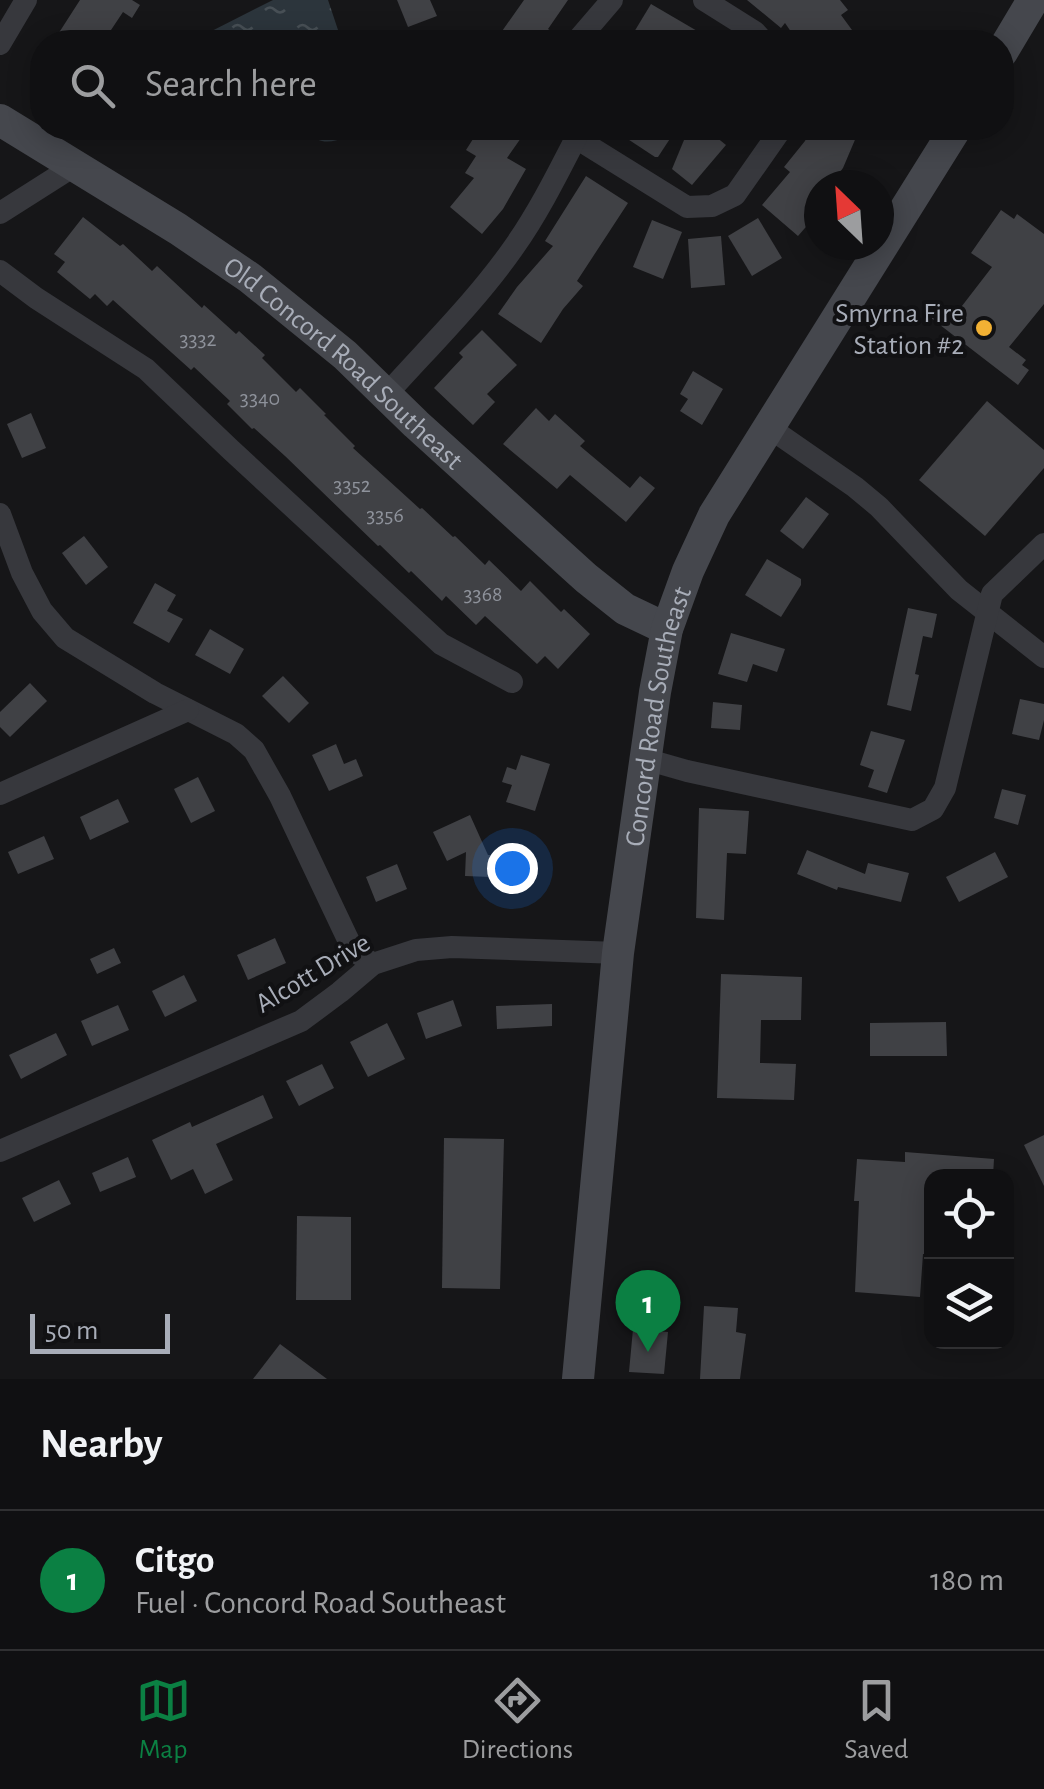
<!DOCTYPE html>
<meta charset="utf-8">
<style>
body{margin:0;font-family:"Alegreya Sans",sans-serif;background:#19191b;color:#f1f3f6}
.controls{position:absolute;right:30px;bottom:30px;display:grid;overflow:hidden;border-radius:20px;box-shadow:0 5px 25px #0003}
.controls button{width:90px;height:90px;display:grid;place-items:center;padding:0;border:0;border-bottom:2px solid #303032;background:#101012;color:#f1f3f6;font:50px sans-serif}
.compass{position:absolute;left:804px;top:170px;width:90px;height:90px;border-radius:50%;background:#101012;box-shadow:0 5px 25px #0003;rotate:335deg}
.scale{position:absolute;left:30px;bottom:25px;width:140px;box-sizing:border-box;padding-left:10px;border:5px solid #a8adb8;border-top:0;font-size:28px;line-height:35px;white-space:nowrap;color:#a8adb8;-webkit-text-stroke:8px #111113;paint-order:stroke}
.you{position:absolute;left:512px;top:868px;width:35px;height:35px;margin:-25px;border:8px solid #fff;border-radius:50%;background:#1a73e8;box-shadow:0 0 0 15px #1a73e833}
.badge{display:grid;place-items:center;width:65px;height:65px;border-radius:50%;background:#0b8043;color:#fff;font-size:32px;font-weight:700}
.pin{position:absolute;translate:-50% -82px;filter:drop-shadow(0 2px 5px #0008)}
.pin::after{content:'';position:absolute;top:52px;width:35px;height:30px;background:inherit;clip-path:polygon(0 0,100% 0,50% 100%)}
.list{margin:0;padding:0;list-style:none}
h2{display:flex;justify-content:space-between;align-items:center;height:130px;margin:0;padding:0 40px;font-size:42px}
h2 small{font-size:32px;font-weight:400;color:#9c9d9f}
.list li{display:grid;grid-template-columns:65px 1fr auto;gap:30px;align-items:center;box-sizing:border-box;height:140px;padding:0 40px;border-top:2px solid #303032}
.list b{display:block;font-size:38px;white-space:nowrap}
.list p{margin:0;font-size:32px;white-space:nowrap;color:#9c9d9f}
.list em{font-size:32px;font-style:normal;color:#9c9d9f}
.icon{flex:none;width:55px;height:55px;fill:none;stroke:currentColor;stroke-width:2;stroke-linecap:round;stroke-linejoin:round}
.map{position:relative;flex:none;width:1044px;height:1379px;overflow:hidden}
.search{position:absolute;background:#101012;box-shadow:0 5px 25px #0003;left:30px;right:30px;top:30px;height:110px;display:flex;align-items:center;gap:25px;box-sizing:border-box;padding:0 35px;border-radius:40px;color:#9c9d9f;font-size:38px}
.sheet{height:270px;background:#101012}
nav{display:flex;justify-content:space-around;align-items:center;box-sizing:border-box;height:140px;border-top:2px solid #303032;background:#101012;font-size:28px;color:#9c9d9f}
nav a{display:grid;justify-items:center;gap:5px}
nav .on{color:#0b8043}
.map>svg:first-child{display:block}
</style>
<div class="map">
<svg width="1044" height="1379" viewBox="0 0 1044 1379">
<defs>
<pattern id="water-ripples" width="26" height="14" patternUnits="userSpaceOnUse" patternTransform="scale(2.5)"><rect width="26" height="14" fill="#2c353c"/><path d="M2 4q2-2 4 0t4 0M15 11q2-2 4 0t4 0" fill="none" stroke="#485056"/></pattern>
</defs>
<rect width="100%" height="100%" fill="#161618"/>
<!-- water -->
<g fill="url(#water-ripples)">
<polygon points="273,0 328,0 342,42 196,42 196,39"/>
<path d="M301,128H361C353,135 334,144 322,141C315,140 308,132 301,128Z"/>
</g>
<!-- building -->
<g fill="#404145">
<polygon points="80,0 132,0 140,5 132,18 123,12 103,42 53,42"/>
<polygon points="397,0 430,0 437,16 408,27"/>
<polygon points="524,0 568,0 548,29 554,33 547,42 512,42 500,34"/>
<polygon points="747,0 840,0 848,10 841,15 852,30 834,42 798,42 785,23 781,28"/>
<polygon points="651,4 716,42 628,42"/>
<polygon points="480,128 528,128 507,158 526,169 503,209 482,234 450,207 474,178 465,173 476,156 466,150"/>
<polygon points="611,128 677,128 658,157 655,157"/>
<polygon points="689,128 705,128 726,145 692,185 672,169"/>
<polygon points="811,128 860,128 843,168 830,185 819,185 819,212 798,236 762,205 790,172 784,167 805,141"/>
<polygon points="586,176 628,203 577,281 583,286 563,309 541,343 498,314 517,287 553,246 545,241"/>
<polygon points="1001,210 1014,219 1017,214 1044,234 1044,304 1009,347 1026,360 1022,365 1029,370 1018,385 931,318 942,305 955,315 992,267 971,253"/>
<polygon points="83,217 120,246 123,244 152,271 157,266 202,308 204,305 236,334 239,331 265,355 262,358 296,392 300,388 326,414 324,415 355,446 353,448 420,509 422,508 453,537 455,536 485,565 489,560 521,591 530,581 561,612 564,609 590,634 558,669 545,656 537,664 485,616 476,625 446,596 442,601 411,571 409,573 380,545 378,546 285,456 254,428 252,429 227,404 230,401 194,367 191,370 113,300 107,306 95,294 90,299 57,272 65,262 54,254"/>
<polygon points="758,218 782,258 752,276 728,236"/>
<polygon points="652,220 682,232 663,279 633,267"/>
<polygon points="721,236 725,285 691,288 688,239"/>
<polygon points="482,330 517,365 487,394 495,402 473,425 434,388 463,357 459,353"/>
<polygon points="693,371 723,389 702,425 680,411 688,399 680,394"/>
<polygon points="987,401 1044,450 1044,468 985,536 919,480"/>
<polygon points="536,408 549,421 555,414 585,441 580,446 630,488 640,476 655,488 626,522 570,475 557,489 503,444"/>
<polygon points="31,413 46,448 22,458 7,424"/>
<polygon points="806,497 829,514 803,549 780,531"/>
<polygon points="84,536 108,567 86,585 62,553"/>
<polygon points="767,559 801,579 801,585 781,617 745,595"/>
<polygon points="155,583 176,595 167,611 183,619 169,643 133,623"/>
<polygon points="908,608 937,614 932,638 923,636 915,674 919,675 911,711 887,705"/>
<polygon points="210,629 244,649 230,674 195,655"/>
<polygon points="731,633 785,649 777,672 753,664 747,682 718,674"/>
<polygon points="283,676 309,703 289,723 262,696"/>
<polygon points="30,683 47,701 10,737 0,727 0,712"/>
<polygon points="1020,699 1044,704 1044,720 1039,740 1012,734"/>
<polygon points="713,702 742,705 740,730 711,728"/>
<polygon points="871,731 905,740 887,793 868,787 874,770 860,765"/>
<polygon points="336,744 344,764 356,759 363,776 329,791 312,755"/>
<polygon points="521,755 550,764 535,811 506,802 512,785 502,782 507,767 516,770"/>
<polygon points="198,777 215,811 191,823 174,789"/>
<polygon points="1002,789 1026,795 1018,825 994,818"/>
<polygon points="118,799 129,822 90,840 80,817"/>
<polygon points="699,808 749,811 746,854 727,853 724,920 696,918"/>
<polygon points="470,815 488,855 517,856 516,878 465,876 466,852 447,861 433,832"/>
<polygon points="44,836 54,859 18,874 8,852"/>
<polygon points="807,850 865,874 868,863 909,873 901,902 838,887 837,890 797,874"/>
<polygon points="995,852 1008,877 959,902 946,877"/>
<polygon points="397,864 407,889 376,902 366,877"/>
<polygon points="275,938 286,963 248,980 237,955"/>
<polygon points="114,948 121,963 97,974 90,959"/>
<polygon points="721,974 802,977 801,1020 761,1020 760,1063 796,1064 794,1100 717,1098"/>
<polygon points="184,975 197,1001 165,1017 152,991"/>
<polygon points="453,1000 462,1026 426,1039 417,1013"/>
<polygon points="552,1004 552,1026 497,1029 496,1006"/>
<polygon points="118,1005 129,1030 92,1046 81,1021"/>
<polygon points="946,1022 947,1056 870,1056 870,1023"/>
<polygon points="387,1023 405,1059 368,1077 350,1042"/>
<polygon points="56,1033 67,1055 21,1079 9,1055"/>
<polygon points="322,1064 334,1088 299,1106 286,1081"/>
<polygon points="263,1095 273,1118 216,1144 233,1180 205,1194 193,1169 171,1180 152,1140 190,1122 192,1127"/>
<polygon points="1044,1135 1044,1186 1024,1145"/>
<polygon points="444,1138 504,1139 500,1289 442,1288"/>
<polygon points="905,1152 994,1159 993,1176 932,1176 932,1255 923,1254 920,1297 855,1292 859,1201 854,1201 857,1159 905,1162"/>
<polygon points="128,1157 136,1177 100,1192 92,1173"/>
<polygon points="59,1180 71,1204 34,1222 22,1198"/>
<polygon points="297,1216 351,1217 351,1300 296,1300"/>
<polygon points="704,1306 738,1308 736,1332 746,1334 740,1379 700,1379"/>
<polygon points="633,1329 668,1332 664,1374 629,1372"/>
<polygon points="280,1344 327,1379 253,1379"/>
</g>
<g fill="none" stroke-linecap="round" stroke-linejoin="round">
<!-- street -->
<g stroke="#37383d" stroke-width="22">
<polyline points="704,0 755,32 764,42"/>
<polyline points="576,42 612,0"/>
<polyline points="0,44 26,0"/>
<polyline points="567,129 576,138 687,207 712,206 735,195 782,128"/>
<polyline points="0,213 74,166"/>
<polyline points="0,271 36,298 146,369 230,449 441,644 512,682"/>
<path d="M386,395C429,347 477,300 514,247C538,213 557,175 576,138"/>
<polyline points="767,426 855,487 879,507 959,590 1044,657"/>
<polyline points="0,514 22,573 42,611 65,638 155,693 236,734 254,750 280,796 353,950 373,964"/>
<polyline points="645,759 687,771 912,820 933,809 945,788 992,594 1044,544"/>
<polyline points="0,794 188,710"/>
<polyline points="0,1151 301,1021 340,992 373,964 416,950 452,947 618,953"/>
</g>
<!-- secondary -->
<g stroke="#45474d" stroke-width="32">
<polyline points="1002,52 1033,0"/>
<path id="s1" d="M0,120L178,229L250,278L345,355L416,424L586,578L625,609L667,629"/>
<path id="s2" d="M578,1379L618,953L655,692L667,629L688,571L714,515L956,128"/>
</g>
</g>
<!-- markers -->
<circle fill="#f2b134" stroke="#111113" stroke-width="4" cx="984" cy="328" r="10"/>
<g text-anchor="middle" stroke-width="8" stroke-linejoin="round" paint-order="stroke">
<!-- number labels -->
<g font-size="22" fill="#8e929b">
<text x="198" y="346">3332</text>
<text x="260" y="405">3340</text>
<text x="352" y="492">3352</text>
<text x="385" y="522">3356</text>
<text x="483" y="601">3368</text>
</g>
<!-- poi labels -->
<g font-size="28" fill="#a8adb8" stroke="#111113" text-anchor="end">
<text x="964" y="322">Smyrna Fire<tspan x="964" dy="32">Station #2</tspan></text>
</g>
<!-- street labels -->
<g font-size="28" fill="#a8adb8" stroke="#111113">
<text dy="10" stroke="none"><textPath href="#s1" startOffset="422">Old Concord Road Southeast</textPath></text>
<text dy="10" stroke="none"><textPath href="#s2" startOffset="668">Concord Road Southeast</textPath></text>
<text transform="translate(312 972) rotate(-31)" y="10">Alcott Drive</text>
</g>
</g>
</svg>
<div class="controls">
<button><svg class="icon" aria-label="locate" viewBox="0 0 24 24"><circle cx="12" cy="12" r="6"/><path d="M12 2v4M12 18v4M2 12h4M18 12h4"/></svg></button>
<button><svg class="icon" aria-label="layers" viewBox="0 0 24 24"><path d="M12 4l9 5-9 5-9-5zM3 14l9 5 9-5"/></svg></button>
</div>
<svg class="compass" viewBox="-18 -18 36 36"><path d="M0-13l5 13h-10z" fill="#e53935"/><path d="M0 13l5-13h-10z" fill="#9c9d9f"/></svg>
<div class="scale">50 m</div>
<div class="you"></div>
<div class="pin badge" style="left:648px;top:1352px">1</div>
<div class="search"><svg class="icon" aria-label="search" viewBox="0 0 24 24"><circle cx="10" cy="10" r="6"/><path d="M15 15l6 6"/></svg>Search here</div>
</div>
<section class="sheet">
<h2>Nearby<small></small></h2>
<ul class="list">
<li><span class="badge">1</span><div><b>Citgo</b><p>Fuel · Concord Road Southeast</p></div><em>180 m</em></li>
</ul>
</section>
<nav>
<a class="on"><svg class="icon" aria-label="map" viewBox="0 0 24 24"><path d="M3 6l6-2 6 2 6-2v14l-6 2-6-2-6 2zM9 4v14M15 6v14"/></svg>Map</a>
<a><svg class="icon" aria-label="directions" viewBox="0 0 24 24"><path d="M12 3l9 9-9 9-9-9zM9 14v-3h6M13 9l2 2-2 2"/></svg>Directions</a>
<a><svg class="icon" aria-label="saved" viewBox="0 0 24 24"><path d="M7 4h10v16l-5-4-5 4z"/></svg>Saved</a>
</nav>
